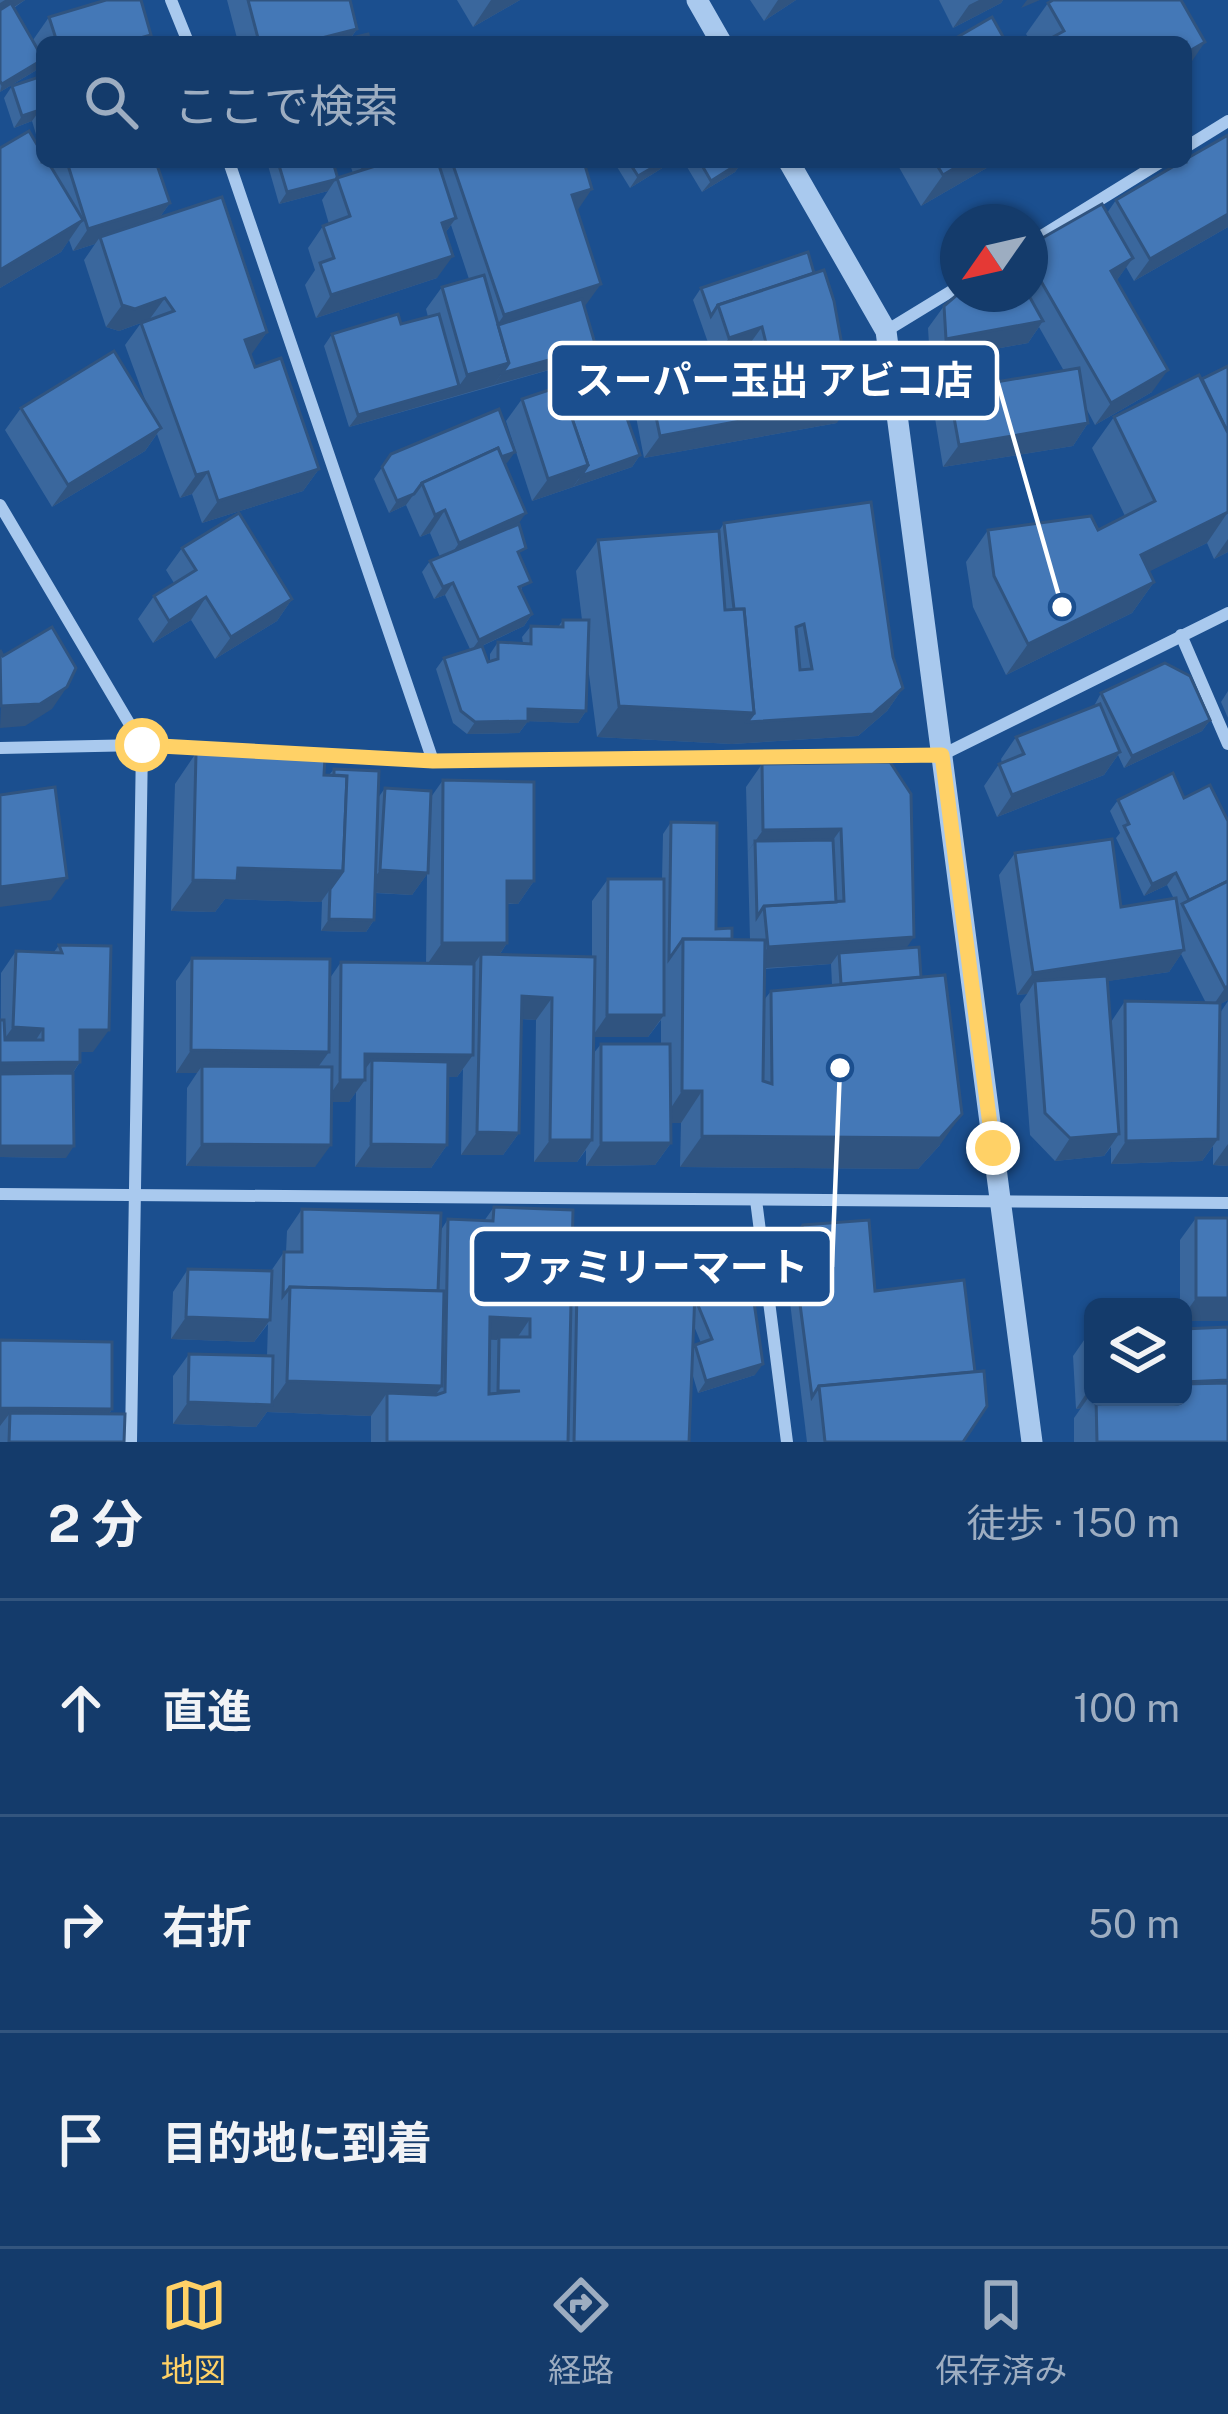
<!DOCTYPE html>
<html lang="ja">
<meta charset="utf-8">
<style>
body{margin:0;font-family:"Public Sans","Noto Sans JP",sans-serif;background:#1d4271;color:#f1f3f6}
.controls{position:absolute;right:36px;bottom:36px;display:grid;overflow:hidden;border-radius:18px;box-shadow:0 3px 9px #0004}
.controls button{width:108px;height:108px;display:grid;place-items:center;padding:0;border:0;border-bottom:3px solid #33557e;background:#143b6b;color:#f1f3f6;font:60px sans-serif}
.compass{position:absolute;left:940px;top:204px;width:108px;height:108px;border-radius:50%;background:#143b6b;box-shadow:0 3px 9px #0004;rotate:236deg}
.stop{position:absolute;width:36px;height:36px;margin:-27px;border:9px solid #ffd166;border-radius:50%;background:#fff}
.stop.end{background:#ffd166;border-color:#fff;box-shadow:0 3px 12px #0008}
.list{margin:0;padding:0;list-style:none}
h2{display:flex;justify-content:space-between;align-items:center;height:156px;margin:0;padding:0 48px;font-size:51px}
h2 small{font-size:39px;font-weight:400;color:#9dadc1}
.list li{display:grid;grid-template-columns:78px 1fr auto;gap:36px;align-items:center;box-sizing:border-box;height:216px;padding:0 48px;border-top:3px solid #33557e}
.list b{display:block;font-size:45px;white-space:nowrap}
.list em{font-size:39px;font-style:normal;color:#9dadc1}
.icon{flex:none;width:66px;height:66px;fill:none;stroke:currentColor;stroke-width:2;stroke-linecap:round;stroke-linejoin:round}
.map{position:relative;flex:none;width:1228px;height:1442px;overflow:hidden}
.search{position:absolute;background:#143b6b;box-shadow:0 3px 9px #0004;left:36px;right:36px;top:36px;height:132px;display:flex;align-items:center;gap:30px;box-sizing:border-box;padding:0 42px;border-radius:18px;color:#9dadc1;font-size:45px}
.sheet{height:804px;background:#143b6b}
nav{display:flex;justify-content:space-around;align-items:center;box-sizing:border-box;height:168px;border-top:3px solid #33557e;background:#143b6b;font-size:33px;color:#9dadc1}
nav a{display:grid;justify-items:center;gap:6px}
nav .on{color:#ffd166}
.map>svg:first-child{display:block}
</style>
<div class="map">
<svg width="1228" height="1442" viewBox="0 0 1228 1442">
<rect width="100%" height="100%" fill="#1b4f8f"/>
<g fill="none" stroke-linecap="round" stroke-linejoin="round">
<!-- minor -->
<g stroke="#a9c9ee" stroke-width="12">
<polyline points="171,0 188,42"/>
<polyline points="1186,147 1228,121"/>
<polyline points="229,162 433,761"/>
<polyline points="1030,243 1161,162"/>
<polyline points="886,331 958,287"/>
<polyline points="0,505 142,745 131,1442"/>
<polyline points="1181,635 1228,744"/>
<polyline points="0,748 142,745 433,761 942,755 1228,613"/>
<polyline points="0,1194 1228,1203"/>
<polyline points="756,1200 787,1442"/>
</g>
<!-- tertiary -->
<g stroke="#a9c9ee" stroke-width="21">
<polyline points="697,0 721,42"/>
<polyline points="789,162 886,331 1032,1442"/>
</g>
</g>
<!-- wall -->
<g fill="#3a679d" fill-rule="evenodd">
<polygon points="0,0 25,0 14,8 33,40 49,17 146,42 42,42 42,68 41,64 35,71 0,92"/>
<polygon points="227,0 350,0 357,29 351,38 370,42 238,42"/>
<polygon points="457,0 520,0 473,27"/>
<polygon points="750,0 796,0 764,21"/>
<polygon points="939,0 1003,0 1001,3 953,28"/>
<polygon points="1048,3 1186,42 1031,42 1026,34"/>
<polygon points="42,76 42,162 156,162 170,203 159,218 222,197 267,332 250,355 255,367 281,358 319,469 303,491 202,523 192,494 180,498 157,434 145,451 52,507 5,430 21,408 114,351 147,405 125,345 141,323 119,331 106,327 84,260 95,244 73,251 69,240 61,252 0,288 0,148 29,131 41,151 32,121 14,128 4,98 12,86"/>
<polygon points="267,162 333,162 337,178 353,173 349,162 584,162 577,211 584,306 596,347 588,359 349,427 324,346 332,334 401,324 428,317 426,309 442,287 469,279 451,225 445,233 437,278 316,318 305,285 315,270 308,248 323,226 329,224 322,200 328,191 279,204"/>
<polygon points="614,162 672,162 630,188"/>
<polygon points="684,162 742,162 735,172 702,192"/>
<polygon points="896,162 997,162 921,206"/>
<polygon points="1116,200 1228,227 1134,281 1126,267 1117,280 1152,392 1095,425 1086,408 1088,423 1073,446 943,467 934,412 949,390 1064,371 1039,327 1028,343 930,361 928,328 944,306 958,294 1030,294 1030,245 1107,213"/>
<polygon points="808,252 837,423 644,458 631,391 646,368 712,354 693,300 701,288"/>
<polygon points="1228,366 1228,552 1214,559 1207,543 1149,571 1154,582 1132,613 1006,675 973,607 966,562 988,530 1098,530 1125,516 1092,448 1114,417"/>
<polygon points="563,393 640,455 632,467 532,501 506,421 522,399"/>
<polygon points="515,452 504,464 518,524 522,594 532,614 524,626 482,646 488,662 490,661 490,654 498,642 523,643 522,637 531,626 558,627 563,620 582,620 576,571 598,540 719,531 724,523 893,657 903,688 887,711 858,736 732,744 597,737 587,659 586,711 578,723 528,721 519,733 467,734 453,723 436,669 444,658 470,649 445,595 434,599 422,572 430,561 440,557 430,533 420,537 406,505 389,513 374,479 391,454"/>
<polygon points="182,548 292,599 277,621 215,659 191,620 153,643 138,619 154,596 174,583 166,570"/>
<polygon points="1228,691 1228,718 1221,702"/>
<polygon points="1101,693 1210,720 1202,731 1124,768 1118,755 1104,775 997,817 984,786 999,764 1002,763 1001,759 1016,737 1094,706"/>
<path d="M196,753L324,775H329L334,769L378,798L385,788L431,797L443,780L534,881L518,904H507V943L500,954L592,957V901L608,879H662L663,834L671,822L716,929L732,939L750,940L746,787L762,764L890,762L906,948L940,1145L918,1169L680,1167L681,1123H671V1143L655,1165L586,1166V1150L577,1162H534L536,1020L521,1019L519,1133L503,1155H461L463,1069L457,1077H448L447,1145L431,1168L355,1167L356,1092L349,1102H331L315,1167L186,1166L187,1088L197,1073H176V981L192,958L330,978L341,962L426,963L427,874L412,895L375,893L374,920L366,932L321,931L322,901L321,902L225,899L215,912L171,911L175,784ZM831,964L832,985L771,991L764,1000V969ZM661,1020V1044H601L593,1054L594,1037H648Z"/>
<path d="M1184,798L1228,821V1000L1220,1004V1013L1228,1001V1166L1213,1165V1146L1202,1161L1111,1164V1147L1104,1156L1055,1161L1030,1135L1020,1004L1027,994L1017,995L999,875L1015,853L1121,907L1174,899L1167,885L1144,896L1116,838L1120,833L1110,811L1118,800ZM1181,954L1206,1003L1125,1001L1111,1022L1107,981L1169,972Z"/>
<polygon points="59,945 93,1052 80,1052 80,1062 73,1073 66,1158 0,1157 1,973 16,951 54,952"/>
<path d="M494,1207L572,1245L578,1237L695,1279L755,1375L698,1393L692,1373L689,1442H371V1416L267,1412L256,1427L173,1424V1376L189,1354L267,1356L268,1324L254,1342L171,1339L173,1292L188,1269L271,1271L284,1252H286L287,1231L302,1209L441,1230L448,1219L484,1221ZM694,1326L701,1343L693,1349Z"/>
<polygon points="1196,1218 1228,1218 1228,1321 1183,1321 1183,1307 1180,1307 1180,1240"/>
<polygon points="803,1225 875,1291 963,1442 807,1442 784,1253"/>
<polygon points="1089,1333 1093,1333 1093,1397 1183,1397 1228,1442 1074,1442 1074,1418 1081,1408 1076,1409 1073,1356"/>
<polygon points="0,1340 112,1409 109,1414 124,1442 0,1442"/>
</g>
<!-- shaded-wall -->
<g fill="#305480">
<polygon points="5,0 25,0 0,16 0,3"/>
<polygon points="491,0 520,0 473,27"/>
<polygon points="778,0 796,0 764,21"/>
<polygon points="979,0 1003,0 1001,3 953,28 969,5"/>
<polygon points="1027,0 1040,0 1021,8"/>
<polygon points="357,29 348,42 306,42"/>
<polygon points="151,35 146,42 126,42"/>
<polygon points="1205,42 1186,70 1186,53"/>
<polygon points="42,60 35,71 0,92 2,84"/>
<polygon points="40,110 32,121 14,128 22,116"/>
<polygon points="366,162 405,162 354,178"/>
<polygon points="662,162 672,162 630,188 638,176"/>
<polygon points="742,162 735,172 702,192 711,181"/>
<polygon points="965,162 997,162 921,206 943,175"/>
<polygon points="336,179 328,191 279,204 287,192"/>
<polygon points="592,189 577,211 572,195"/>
<polygon points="170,203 154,225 100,237 95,244 73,251 88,229"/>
<polygon points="1228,214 1228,227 1134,281 1150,259"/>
<polygon points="456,218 440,240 442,223"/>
<polygon points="83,220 61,252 0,288 0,270"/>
<polygon points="453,256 437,278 316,318 331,295"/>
<polygon points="1133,258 1117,280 1111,271"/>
<polygon points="601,284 585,306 491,336 491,334 504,315"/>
<polygon points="165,298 149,320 119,331 106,327 122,305"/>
<polygon points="1043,321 1028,343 930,361 946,339"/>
<polygon points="762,327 746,349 714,360 729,338"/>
<polygon points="267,332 251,355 245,340"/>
<polygon points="596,347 588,359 494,385 502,373"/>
<polygon points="509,363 494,385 349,427 358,415 459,386 467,375"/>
<polygon points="1168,370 1152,392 1095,425 1111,403"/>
<polygon points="852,400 837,423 644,458 660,436"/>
<polygon points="1088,423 1073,446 943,467 959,445"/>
<polygon points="161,428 145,451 52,507 68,485"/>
<polygon points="515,452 507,463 427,496 424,490"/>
<polygon points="640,455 632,467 573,487 581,476"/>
<polygon points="588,465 573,487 532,501 548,479"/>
<polygon points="319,469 303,491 202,523 218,501"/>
<polygon points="208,472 192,494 180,498 196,475"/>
<polygon points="414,494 406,505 389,513 397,501"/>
<polygon points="445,510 430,533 420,537 435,515"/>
<polygon points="1228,512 1207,543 1120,586 1141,555"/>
<polygon points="526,513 510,536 444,565 459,543"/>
<polygon points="1228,539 1228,552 1214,559"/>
<polygon points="1154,582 1132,613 1006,675 1028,644"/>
<polygon points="453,583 445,595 434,599 443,587"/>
<polygon points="206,597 191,620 153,643 169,621"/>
<polygon points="292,599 277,621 215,659 231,637"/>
<polygon points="532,614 524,626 471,651 479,640"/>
<polygon points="67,687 52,709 25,726 0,728 1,706"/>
<polygon points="903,688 887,711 858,736 732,744 597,737 619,706"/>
<polygon points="528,709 586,711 578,723 520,721"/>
<polygon points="1210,720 1202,731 1124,768 1132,756"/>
<polygon points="528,721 519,733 467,734 475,722"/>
<polygon points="1120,752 1104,775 997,817 1012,795"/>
<polygon points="841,829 825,851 755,841 747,853 763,830"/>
<polygon points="238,868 343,871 321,902 225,899 215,912 171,911 193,880"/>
<polygon points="380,870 428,873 412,895 365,892"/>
<polygon points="1176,873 1167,885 1144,896 1152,884"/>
<polygon points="67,878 51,900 0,907 0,887"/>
<polygon points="507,881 534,881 518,904 492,903"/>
<polygon points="329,919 374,920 366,932 321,931"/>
<polygon points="914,937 898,960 839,953 831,964 752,969 768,947"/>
<polygon points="442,943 507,943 492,966 481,954 473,966 426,966"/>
<polygon points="1184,950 1169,972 1036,992 1035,981 1027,994 1017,995 1033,973"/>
<polygon points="1228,986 1228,1000 1210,1010 1225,988"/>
<polygon points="522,996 552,998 536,1020 506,1018"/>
<polygon points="607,1015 664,1015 648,1037 592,1037"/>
<polygon points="13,1027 43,1029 28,1052 0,1045"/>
<polygon points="80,1030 109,1030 93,1052 64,1052"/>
<polygon points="191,1050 329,1052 313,1074 202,1066 197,1073 176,1073"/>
<polygon points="365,1054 473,1055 457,1077 371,1076 372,1060 360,1076"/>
<polygon points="80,1062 65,1084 0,1085 0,1063"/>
<polygon points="340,1080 365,1080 349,1102 325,1102"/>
<polygon points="682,1091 702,1091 681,1123 661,1123"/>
<polygon points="962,1114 940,1145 918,1169 680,1167 702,1136"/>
<polygon points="477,1132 519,1133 503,1155 461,1155"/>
<polygon points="1119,1134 1104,1156 1055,1161 1070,1138"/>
<polygon points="1218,1139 1202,1161 1111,1164 1126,1141"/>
<polygon points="550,1140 592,1140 577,1162 534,1162"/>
<polygon points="601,1143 671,1143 655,1165 586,1166"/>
<polygon points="202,1144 331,1145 315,1167 186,1166"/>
<polygon points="371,1144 447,1145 431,1168 355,1167"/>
<polygon points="1228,1144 1228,1166 1213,1165"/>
<polygon points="0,1146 74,1146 66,1158 0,1157"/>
<polygon points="1196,1298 1228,1298 1228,1321 1183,1321 1183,1317"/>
<polygon points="186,1317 270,1320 254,1342 171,1339"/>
<polygon points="490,1317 530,1319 515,1341 499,1337 497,1340 475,1339"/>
<polygon points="763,1364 755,1375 698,1393 706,1381"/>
<polygon points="287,1381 442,1386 420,1417 387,1393 371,1416 267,1412 256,1427 173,1424 188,1402 270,1405"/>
<polygon points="1091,1386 1093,1391 1081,1408 1076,1409"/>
<polygon points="0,1408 112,1409 97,1432 10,1413 0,1426"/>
</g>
<!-- building -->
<g fill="#4478b7" stroke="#305480" stroke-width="3" fill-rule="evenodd">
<polygon points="106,0 141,0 151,35 126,42 57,42 49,17"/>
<polygon points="248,0 350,0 357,29 306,42 259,42"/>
<polygon points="1053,0 1181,0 1205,42 1186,53 1186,42 1044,42 1064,31 1048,3"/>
<polygon points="11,3 42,57 42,60 2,84 0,81 0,10"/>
<polygon points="992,17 1006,42 949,42"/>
<polygon points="368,34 370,42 335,42"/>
<polygon points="42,76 42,107 40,110 22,116 12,86"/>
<polygon points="29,131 42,153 42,162 48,162 83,220 0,270 0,148"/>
<polygon points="1228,135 1228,214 1150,259 1116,200 1181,162 1186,162 1186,159"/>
<polygon points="67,162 156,162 170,203 88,229"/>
<polygon points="278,162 333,162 338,179 287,192"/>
<polygon points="388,162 438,162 456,218 442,223 453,256 331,295 320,263 334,258 323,226 350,216 337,178"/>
<polygon points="452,162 584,162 592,189 572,195 601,284 504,315"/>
<polygon points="629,162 662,162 638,176"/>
<polygon points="700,162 741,162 711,181"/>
<polygon points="935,162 965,162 943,175"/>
<polygon points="222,197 267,332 245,340 255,367 281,358 319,469 218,501 208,472 196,475 141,323 174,311 165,298 135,309 122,305 100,237"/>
<polygon points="1102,204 1133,258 1111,271 1168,370 1111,403 1030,262 1030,245"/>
<polygon points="808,252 814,273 718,305 711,316 701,288"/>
<polygon points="824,270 834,301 852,400 660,436 646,368 766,343 762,327 729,338 718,305"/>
<polygon points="484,275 509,363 467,375 442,287"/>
<polygon points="958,294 1028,294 1043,321 946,339 944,306"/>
<polygon points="582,299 596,347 502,373 509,363 498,325"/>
<polygon points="398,314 401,324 439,314 459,386 358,415 332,334"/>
<polygon points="114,351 161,428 68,485 21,408"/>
<polygon points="1228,366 1228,433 1202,379"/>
<polygon points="1079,368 1088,423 959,445 949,390"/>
<polygon points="1199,375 1228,433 1228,512 1141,555 1154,582 1028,644 994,576 988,530 1091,516 1098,530 1155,501 1114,417"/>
<polygon points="612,376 640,455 581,476 588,465 563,393"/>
<polygon points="561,386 588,465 548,479 522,399"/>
<polygon points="499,409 515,452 501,457 498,448 422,483 414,494 397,501 382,467 391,454"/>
<polygon points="498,448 526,513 459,543 445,510 435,515 422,483"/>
<path d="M871,502L893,657L903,688L873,714L747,722L754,713L744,609H734L724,523ZM804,624L812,669L800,670L796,627Z"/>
<polygon points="239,513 292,599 231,637 206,597 169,621 154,596 196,570 182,548"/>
<polygon points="519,524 526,548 518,552 531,582 519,587 532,614 479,640 453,583 443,587 430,561"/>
<polygon points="719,531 725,610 744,609 754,713 619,706 598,540"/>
<polygon points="563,620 589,620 586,711 528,709 528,721 475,722 461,711 444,658 482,646 488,662 498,659 498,642 531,644 531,626 563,627"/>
<polygon points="52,627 76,668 67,687 40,704 1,706 0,650 3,656"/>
<polygon points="1165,663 1190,676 1210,720 1132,756 1101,693"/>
<polygon points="1100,704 1120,752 1012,795 999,764 1024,754 1016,737"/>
<polygon points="196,753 325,758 324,775 347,776 343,871 238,868 237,881 193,880"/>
<polygon points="890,762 911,794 914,937 768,947 764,906 844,901 841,829 763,830 762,764"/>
<polygon points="334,769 379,771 374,920 329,919 330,889 343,871 347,776 334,775"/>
<polygon points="1173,773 1184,798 1210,785 1228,821 1228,881 1189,900 1176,873 1152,884 1124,826 1129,824 1118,800"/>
<polygon points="443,780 534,782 534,881 507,881 507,943 442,943"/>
<polygon points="55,787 67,878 0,887 0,795"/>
<polygon points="385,788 431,791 428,873 380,870"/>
<polygon points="671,822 717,823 716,929 732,928 732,939 683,939 669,959"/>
<polygon points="1112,839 1121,907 1176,898 1184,950 1033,973 1015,853"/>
<polygon points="833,840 836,902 764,906 757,917 755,841"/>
<polygon points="608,879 664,879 664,1015 607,1015"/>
<polygon points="1228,881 1228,986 1225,988 1182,904"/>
<polygon points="683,939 765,940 763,1081 772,1084 771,991 945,975 962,1114 940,1138 702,1136 702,1091 682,1091"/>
<polygon points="59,945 111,946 109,1030 80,1030 80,1062 0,1063 0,1020 4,1020 5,1040 43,1040 43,1029 13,1027 16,951 62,953"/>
<polygon points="919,947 921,977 841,984 839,953"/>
<polygon points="481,954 595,957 592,1140 550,1140 552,998 522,996 519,1133 477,1132"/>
<polygon points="192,958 330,959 329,1052 191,1050"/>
<polygon points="341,962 474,964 473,1055 365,1054 365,1080 340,1080"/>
<polygon points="1107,976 1119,1134 1070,1138 1045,1113 1035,981"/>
<polygon points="1125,1001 1220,1003 1218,1139 1126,1141"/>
<polygon points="601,1044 670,1044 671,1143 601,1143"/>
<polygon points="372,1060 448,1062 447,1145 371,1144"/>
<polygon points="202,1066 332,1067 331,1145 202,1144"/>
<polygon points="73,1073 74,1146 0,1146 0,1074"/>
<path d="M494,1207L573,1210L568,1442H387V1393L436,1395L445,1392L448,1219L493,1221ZM490,1317L530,1319V1337H499L498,1391H520L489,1394Z"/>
<polygon points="302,1209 441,1213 438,1291 290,1287 283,1296 284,1252 302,1252"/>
<rect x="1196" y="1218" width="32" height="80"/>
<polygon points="869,1220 875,1291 964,1280 975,1372 819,1386 812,1397 792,1242 803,1225"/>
<polygon points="578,1237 697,1242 689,1442 574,1442"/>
<polygon points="747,1254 763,1364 706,1381 695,1345 712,1339 695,1298 695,1279"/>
<polygon points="188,1269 272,1271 270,1320 186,1317"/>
<polygon points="290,1287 444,1291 442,1386 287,1381"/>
<polygon points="1228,1327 1228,1380 1183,1382 1183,1329"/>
<polygon points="1089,1333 1093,1333 1093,1386 1091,1386"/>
<polygon points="0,1340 112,1342 112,1409 0,1408"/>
<polygon points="189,1354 273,1356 272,1405 188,1402"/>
<polygon points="984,1371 987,1406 963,1442 825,1442 819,1386"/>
<polygon points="1228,1383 1228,1442 1097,1442 1096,1397 1183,1397 1183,1384"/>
<polygon points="10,1413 125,1414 124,1442 9,1442"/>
</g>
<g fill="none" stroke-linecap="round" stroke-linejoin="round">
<!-- route -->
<polyline stroke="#ffd166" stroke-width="15" points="142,745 433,761 942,755 993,1148"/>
</g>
<!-- callouts -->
<path fill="none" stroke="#fff" stroke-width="4.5" d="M1062 607L997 380M840 1068L832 1267"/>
<g fill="#fff" stroke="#1b4f8f" stroke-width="4.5">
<circle cx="1062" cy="607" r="12"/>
<circle cx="840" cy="1068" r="12"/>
</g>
<g fill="#1b4f8f" stroke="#fff" stroke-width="4.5">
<rect x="550" y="343" width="447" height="75" rx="12"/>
<rect x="472" y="1229" width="360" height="75" rx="12"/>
</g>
<g font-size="39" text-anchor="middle" font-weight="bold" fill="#fff">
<text x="774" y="394">スーパー玉出 アビコ店</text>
<text x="652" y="1281">ファミリーマート</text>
</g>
</svg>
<div class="controls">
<button><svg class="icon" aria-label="layers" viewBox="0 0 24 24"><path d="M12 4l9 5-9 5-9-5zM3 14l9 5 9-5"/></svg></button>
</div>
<svg class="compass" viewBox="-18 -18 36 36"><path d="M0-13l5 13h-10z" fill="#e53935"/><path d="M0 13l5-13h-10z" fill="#9dadc1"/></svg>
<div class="stop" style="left:142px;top:745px"></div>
<div class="stop end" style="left:993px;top:1148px"></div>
<div class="search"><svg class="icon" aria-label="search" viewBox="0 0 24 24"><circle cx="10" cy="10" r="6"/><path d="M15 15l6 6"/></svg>ここで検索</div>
</div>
<section class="sheet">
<h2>2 分<small>徒歩 · 150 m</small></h2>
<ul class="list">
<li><svg class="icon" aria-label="ahead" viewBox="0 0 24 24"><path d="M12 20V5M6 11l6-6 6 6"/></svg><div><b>直進</b></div><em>100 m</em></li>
<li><svg class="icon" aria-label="right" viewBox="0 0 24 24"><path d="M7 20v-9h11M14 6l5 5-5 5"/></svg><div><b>右折</b></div><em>50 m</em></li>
<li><svg class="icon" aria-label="arrive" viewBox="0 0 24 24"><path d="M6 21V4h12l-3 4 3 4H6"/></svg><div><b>目的地に到着</b></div></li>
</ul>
</section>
<nav>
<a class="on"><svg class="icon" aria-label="map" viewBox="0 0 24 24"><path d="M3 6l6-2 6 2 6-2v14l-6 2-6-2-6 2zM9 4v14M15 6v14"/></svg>地図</a>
<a><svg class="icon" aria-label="directions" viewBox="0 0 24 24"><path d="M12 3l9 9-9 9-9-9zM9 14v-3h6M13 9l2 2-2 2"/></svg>経路</a>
<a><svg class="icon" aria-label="saved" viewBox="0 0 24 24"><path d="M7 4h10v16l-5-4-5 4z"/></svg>保存済み</a>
</nav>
